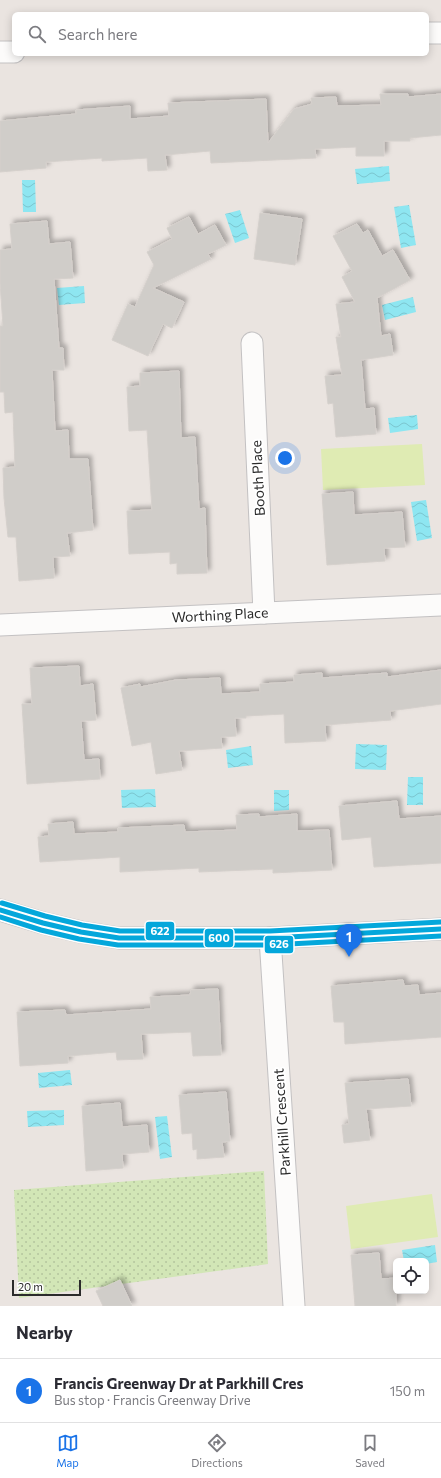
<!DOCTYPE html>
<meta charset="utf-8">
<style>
body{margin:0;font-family:Commissioner,sans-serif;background:#f2f2f3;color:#2b2b33}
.controls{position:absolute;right:12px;bottom:12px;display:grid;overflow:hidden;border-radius:6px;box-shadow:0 2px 10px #0003}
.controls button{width:36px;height:36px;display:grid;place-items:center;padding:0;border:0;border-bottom:1px solid #e1e1e2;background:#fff;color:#2b2b33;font:20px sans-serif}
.scale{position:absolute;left:12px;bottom:10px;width:69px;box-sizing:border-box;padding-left:4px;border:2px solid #2b2b2b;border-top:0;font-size:11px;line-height:14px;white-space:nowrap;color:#2b2b2b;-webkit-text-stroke:3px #fff;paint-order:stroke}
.you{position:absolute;left:285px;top:458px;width:14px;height:14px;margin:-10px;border:3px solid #fff;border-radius:50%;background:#1a73e8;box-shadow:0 0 0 6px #1a73e833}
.badge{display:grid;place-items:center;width:26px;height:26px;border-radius:50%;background:#1a73e8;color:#fff;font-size:13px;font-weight:700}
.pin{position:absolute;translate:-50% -33px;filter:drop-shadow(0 1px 2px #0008)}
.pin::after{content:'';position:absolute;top:21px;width:14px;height:12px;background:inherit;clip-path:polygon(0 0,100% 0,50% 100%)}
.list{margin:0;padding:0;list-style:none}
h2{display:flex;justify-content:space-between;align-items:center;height:52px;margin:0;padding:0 16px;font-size:17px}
h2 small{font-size:13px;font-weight:400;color:#7c7c81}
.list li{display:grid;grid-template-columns:26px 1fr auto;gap:12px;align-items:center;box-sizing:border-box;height:64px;padding:0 16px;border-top:1px solid #e1e1e2}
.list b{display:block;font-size:15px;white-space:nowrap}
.list p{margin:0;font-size:13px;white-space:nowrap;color:#7c7c81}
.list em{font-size:13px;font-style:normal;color:#7c7c81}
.icon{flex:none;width:22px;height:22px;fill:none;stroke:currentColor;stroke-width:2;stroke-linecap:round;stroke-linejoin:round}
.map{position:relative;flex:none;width:441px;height:1306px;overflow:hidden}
.search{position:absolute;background:#fff;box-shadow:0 2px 10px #0003;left:12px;right:12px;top:12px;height:44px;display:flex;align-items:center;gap:10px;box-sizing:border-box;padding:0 14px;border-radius:6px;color:#7c7c81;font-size:15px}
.sheet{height:116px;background:#fff}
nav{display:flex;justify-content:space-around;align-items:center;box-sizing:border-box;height:56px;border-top:1px solid #e1e1e2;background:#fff;font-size:11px;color:#7c7c81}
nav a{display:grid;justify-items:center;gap:2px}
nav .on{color:#1a73e8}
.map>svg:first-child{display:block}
</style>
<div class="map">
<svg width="441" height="1306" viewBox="0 0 441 1306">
<defs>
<pattern id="park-dots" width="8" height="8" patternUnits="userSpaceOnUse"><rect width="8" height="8" fill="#d2e6b6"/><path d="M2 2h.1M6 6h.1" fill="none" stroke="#b4c59d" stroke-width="1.8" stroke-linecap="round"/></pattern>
<pattern id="water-waves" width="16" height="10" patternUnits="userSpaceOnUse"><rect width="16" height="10" fill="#8ee6f1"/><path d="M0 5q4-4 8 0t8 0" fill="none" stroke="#7bc5cf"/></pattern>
<filter id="shadow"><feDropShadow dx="3.5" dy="-3.5" stdDeviation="2" flood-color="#0004"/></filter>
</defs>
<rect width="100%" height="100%" fill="#eae4e0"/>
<!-- park -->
<polygon fill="url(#park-dots)" points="264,1171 268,1264 19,1298 14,1190"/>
<!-- pitch -->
<g fill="#dfebb3">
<polygon points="422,444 425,485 323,490 321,449"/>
<polygon points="432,1194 438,1237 351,1249 346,1206"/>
</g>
<!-- water -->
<g fill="url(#water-waves)">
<polygon points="389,166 390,181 357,184 355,169"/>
<polygon points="22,180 35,180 36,212 23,212"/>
<polygon points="409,205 416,245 401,248 394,207"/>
<polygon points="240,210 249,238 235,243 225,214"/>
<polygon points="84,286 85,303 59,305 57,288"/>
<polygon points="413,297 416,312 385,320 382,305"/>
<polygon points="417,415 418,429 390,433 388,418"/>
<polygon points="426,500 432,538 417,541 411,502"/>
<polygon points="356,744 387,745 386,770 355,769"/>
<polygon points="251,746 253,765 228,768 226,750"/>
<polygon points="408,777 423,777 423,805 407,805"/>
<polygon points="155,789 156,807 122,808 121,790"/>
<polygon points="274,790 289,790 289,810 274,811"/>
<polygon points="70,1070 72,1085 39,1088 38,1073"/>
<polygon points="64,1110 64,1125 28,1127 27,1111"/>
<polygon points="167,1116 172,1157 160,1159 155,1117"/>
<polygon points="435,1245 437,1262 426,1264 426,1261 404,1261 402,1250"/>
</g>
<!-- building -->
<g fill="#d0cdc9" stroke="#d5d0cc" filter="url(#shadow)">
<polygon points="380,94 408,94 408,97 441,94 441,135 410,138 410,141 384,141 384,156 356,156 356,147 315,149 316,158 211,163 210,151 165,155 167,170 148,171 147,158 102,161 102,158 46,162 46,168 0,172 0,121 76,114 76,110 130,106 130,119 169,116 168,103 266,99 268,143 294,109 312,104 311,98 336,97 337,106 381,105"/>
<polygon points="260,213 302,219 295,265 254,259"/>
<polygon points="189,217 198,234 215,225 226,245 208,254 211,259 153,288 184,302 172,328 163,324 148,356 112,340 128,304 135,307 154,265 147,252 172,239 167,228"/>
<polygon points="47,221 49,244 70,242 73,278 54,279 59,348 63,348 64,370 52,370 55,431 68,430 69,459 88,459 93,530 67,533 70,556 53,557 54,578 19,581 16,537 8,537 4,498 3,468 15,467 13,412 5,413 4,392 0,392 0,326 3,326 0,283 0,250 12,249 10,224"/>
<polygon points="357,224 363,233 368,230 382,256 393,250 410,280 377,298 381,336 390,334 393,355 361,360 365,409 374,408 376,434 336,437 333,403 328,404 325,376 342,375 336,337 341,337 336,304 355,302 342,277 352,271 333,236"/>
<polygon points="179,371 181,438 195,437 199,509 205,508 207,573 177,574 177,563 170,564 170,552 129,554 127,511 152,510 147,430 129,431 127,387 140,386 140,373"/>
<polygon points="353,492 354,515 402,512 405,547 384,548 385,561 327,565 322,494"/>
<polygon points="79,666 80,686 93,684 96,720 81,721 84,760 99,759 100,779 27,784 22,704 32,704 30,668"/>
<polygon points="441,670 441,704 390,711 391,720 325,725 326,741 285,743 284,714 246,716 246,718 235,718 236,736 221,737 222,748 179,751 182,770 156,774 151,742 132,746 121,688 140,684 140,687 176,680 220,678 221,694 260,692 260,684 294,682 294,675 322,673 322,678 387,673 387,677"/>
<polygon points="397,801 399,819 441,816 441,863 374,867 371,837 342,840 339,806"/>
<polygon points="259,814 259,817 297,814 297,831 329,830 332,870 273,873 273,869 199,872 199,868 120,872 120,857 40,862 38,837 49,836 48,824 73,822 74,834 118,832 118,828 184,825 185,832 237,830 236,815"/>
<polygon points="403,980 404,986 418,985 419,995 441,993 441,1037 345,1044 344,1022 334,1022 331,986"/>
<polygon points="218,989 221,1055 193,1056 191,1032 141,1034 143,1059 117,1060 116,1052 68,1056 68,1063 20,1066 17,1012 65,1010 66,1015 151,1009 150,997 190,995 191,990"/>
<polygon points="408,1079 411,1106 366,1109 370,1140 344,1143 342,1125 349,1124 345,1083"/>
<polygon points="226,1092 230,1141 222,1142 224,1157 197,1159 197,1149 193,1150 192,1133 182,1134 179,1095"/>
<polygon points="120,1103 122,1127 147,1125 149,1152 122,1154 123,1168 86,1171 82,1106"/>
<polygon points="379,1253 381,1279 396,1278 396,1306 355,1306 351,1255"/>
<polygon points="120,1280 132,1306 103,1306 96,1291"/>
</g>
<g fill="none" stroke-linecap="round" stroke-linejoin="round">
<!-- street casing -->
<g stroke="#c3c1c2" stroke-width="23">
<g id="street">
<polyline points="427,33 441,33"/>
<polyline points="0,52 14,52"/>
<polyline points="252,343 264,613"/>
<polyline points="0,625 441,605"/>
<polyline points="0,910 43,923 81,932 119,938 270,938 441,929"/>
<polyline points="270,938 294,1306"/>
</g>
</g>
<!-- street -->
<use href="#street" stroke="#fcfbfa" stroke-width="21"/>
<!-- bus-1 casing -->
<g stroke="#fff" stroke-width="8">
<polyline id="bus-1" points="0,910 43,923 81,932 119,938 270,938 441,929"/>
</g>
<!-- bus-2 casing -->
<g stroke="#fff" stroke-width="8">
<polyline id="bus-2" points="0,917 41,930 79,939 118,945 270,945 441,936"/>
</g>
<!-- bus-3 casing -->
<g stroke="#fff" stroke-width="8">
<polyline id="bus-3" points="2,903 45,916 82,925 120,931 270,931 441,922"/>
</g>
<!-- bus-1 -->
<use href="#bus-1" stroke="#04a7db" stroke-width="5"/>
<!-- bus-2 -->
<use href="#bus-2" stroke="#04a7db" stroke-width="5"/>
<!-- bus-3 -->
<use href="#bus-3" stroke="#04a7db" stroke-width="5"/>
</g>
<g text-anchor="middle" stroke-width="4" stroke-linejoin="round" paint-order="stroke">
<!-- street labels -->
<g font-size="14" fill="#2b2b2b" stroke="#fff">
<text transform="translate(258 478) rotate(-93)" y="5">Booth Place</text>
<text transform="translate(220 615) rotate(-3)" y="5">Worthing Place</text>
<text transform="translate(282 1122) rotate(-94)" y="5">Parkhill Crescent</text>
</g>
</g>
<g stroke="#fff" stroke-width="1.5">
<rect x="145" y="921" width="30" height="20" rx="4" fill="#04a7db"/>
<rect x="204" y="928" width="30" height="20" rx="4" fill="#04a7db"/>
<rect x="264" y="935" width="30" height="19" rx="4" fill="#04a7db"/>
</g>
<g font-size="11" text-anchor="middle" font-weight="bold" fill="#fff">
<text x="160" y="935">622</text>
<text x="219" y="942">600</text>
<text x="279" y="948">626</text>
</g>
</svg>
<div class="controls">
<button><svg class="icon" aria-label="locate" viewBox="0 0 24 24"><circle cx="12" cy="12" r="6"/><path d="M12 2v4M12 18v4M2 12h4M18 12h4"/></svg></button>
</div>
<div class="scale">20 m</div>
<div class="you"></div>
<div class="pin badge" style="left:349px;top:957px">1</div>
<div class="search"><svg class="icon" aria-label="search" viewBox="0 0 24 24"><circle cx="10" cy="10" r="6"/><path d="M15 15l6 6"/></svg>Search here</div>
</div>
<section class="sheet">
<h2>Nearby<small></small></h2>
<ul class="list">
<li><span class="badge">1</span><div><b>Francis Greenway Dr at Parkhill Cres</b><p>Bus stop · Francis Greenway Drive</p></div><em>150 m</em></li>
</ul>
</section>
<nav>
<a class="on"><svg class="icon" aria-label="map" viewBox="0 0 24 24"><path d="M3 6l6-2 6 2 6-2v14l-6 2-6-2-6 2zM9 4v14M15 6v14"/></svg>Map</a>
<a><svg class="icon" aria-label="directions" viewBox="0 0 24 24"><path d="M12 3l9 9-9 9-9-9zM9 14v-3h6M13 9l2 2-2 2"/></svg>Directions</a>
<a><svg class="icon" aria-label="saved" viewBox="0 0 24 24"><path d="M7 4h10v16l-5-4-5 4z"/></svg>Saved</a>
</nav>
